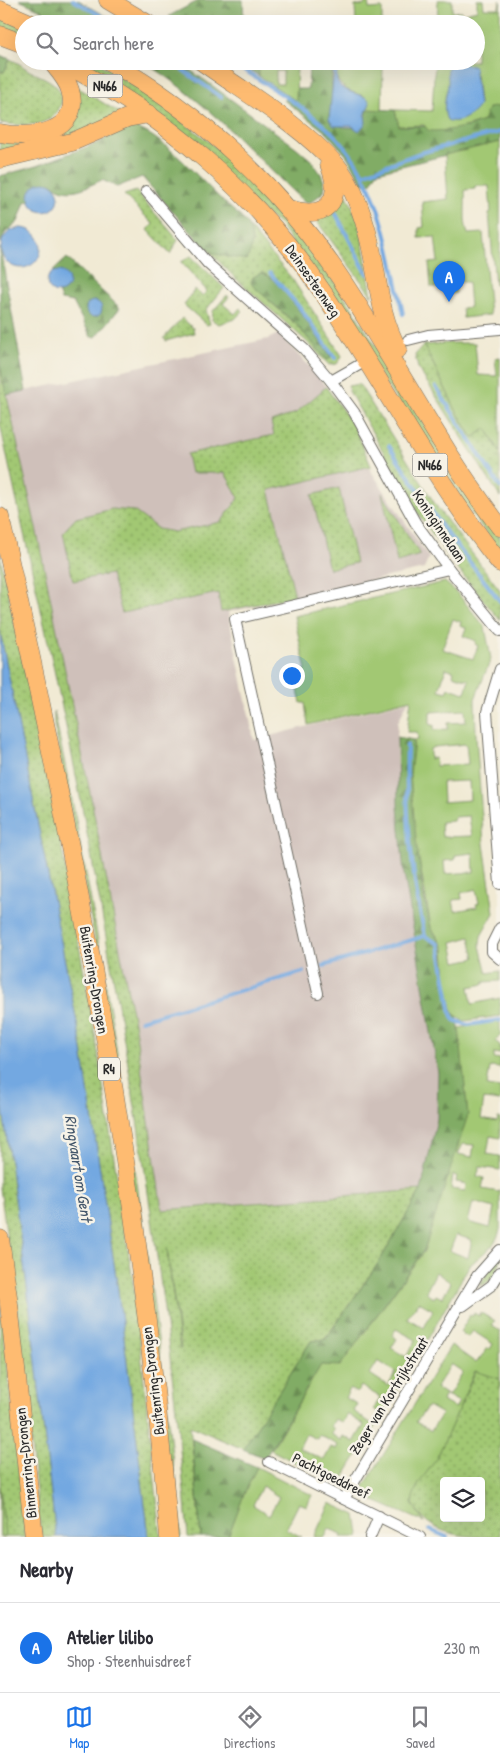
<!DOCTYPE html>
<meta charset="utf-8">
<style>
body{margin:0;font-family:"Patrick Hand",sans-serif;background:#f2f2f3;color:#2b2b33}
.controls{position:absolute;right:15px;bottom:15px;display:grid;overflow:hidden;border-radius:5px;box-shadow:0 5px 20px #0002}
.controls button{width:45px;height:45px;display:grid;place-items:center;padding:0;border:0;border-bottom:1px solid #e1e1e2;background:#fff;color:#2b2b33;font:25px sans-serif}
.you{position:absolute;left:291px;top:675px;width:18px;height:18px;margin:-12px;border:4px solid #fff;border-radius:50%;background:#1a73e8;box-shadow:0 0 0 8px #1a73e833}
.badge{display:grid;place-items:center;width:32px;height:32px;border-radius:50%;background:#1a73e8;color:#fff;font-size:16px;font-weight:700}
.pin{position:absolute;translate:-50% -41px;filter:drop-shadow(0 1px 2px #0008)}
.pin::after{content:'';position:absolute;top:26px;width:18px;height:15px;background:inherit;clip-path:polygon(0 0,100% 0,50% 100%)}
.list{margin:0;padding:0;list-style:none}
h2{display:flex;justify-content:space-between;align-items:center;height:65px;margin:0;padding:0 20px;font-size:21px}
h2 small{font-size:16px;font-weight:400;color:#7c7c81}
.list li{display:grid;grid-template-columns:32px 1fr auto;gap:15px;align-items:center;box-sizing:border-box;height:90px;padding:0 20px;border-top:1px solid #e1e1e2}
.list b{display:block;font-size:19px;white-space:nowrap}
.list p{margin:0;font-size:16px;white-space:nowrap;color:#7c7c81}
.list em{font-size:16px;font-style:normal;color:#7c7c81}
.icon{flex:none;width:28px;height:28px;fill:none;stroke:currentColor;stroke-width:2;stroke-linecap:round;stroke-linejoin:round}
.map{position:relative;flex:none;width:500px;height:1537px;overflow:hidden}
.search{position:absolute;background:#fff;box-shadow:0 5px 20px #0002;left:15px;right:15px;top:15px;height:55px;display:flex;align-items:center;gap:12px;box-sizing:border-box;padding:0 18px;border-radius:28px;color:#7c7c81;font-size:19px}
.sheet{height:155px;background:#fff}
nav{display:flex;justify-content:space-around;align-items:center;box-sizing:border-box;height:70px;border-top:1px solid #e1e1e2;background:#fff;font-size:14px;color:#7c7c81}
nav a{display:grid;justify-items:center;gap:2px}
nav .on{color:#1a73e8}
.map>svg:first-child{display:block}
</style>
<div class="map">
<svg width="500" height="1537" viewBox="0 0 500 1537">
<defs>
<pattern id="grass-dots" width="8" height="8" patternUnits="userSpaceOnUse" patternTransform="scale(1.25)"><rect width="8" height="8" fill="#a2c873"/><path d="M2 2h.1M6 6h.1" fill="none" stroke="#84a35f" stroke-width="1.8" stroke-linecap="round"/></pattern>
<pattern id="forest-firs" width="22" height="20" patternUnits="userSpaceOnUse" patternTransform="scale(1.25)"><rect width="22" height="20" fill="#81ac65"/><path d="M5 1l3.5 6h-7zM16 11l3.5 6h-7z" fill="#6a8c53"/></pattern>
<pattern id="park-crowns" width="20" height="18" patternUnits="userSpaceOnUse" patternTransform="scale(1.25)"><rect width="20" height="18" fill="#a2c873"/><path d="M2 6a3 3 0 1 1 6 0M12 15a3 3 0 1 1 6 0" fill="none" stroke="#84a35f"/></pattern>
</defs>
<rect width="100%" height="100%" fill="#f7f3e8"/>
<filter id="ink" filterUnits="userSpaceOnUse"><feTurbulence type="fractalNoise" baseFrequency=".02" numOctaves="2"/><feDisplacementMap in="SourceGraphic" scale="10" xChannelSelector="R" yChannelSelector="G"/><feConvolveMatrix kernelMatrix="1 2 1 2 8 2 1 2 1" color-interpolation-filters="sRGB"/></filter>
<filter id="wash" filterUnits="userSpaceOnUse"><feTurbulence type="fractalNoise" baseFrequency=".0096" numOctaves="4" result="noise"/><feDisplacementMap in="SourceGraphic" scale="20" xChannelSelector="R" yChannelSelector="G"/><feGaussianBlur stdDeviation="1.12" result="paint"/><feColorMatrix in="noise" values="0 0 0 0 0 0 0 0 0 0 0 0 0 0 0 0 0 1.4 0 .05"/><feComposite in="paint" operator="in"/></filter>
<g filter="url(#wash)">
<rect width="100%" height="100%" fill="#f1ead4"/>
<!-- industrial -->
<polygon fill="#cfc0ba" points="278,334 316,373 354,425 363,459 429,558 424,569 228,612 254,740 408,701 398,722 396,752 404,874 438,1073 437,1119 421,1190 162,1210 136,1034 91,798 36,528 6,395 268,339"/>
<!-- grass -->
<g fill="url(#grass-dots)" stroke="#667a4f" fill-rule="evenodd">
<polygon points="0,17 24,27 24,37 0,28"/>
<path d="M10,59C18,62 23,67 30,71C38,75 47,78 54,84C60,89 63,97 61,104C53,129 21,126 0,123V71L4,72Z"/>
<polygon points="74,61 95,61 146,93 222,152 285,217 336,283 485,519 500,537 500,551 472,514 281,226"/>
<polygon points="77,87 120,113 86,132 0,155 0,138 58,133"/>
<polygon points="341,183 359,221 372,296 316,220"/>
<polygon points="136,191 178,240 170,254 148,230 153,224 124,195"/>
<path d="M248,226L293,280L342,356L337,364L329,365L305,340L234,277L199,241L215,254L252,243ZM267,299L297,308L331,357L327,360L296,324Z"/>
<polygon points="191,256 224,288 206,310 210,324 207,325 184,305 195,289 202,296 207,291 181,262"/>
<polygon points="227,295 229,297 223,304 235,314 240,308 243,311 235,319 219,324 212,320 213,311"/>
<polygon points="182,318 193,328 194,333 166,341 164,338"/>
<polygon points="424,345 455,408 473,438 486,428 500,452 500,497 418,368 415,355"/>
<path d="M0,365L36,528L91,798L136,1034L162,1210L421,1190L379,1262L325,1339L311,1341L243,1449L190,1426L201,1537H188C168,1292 128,1048 82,807C58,679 27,551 0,424ZM167,1249L181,1349H180Z"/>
<polygon points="359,384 439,510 500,590 500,620 456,567 417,512 349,391 348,386"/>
<polygon points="326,387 354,426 371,466 269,490 295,596 221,612 218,593 122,613 111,574 73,581 63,532 76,518 112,509 134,511 158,529 174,532 221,522 239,498 225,473 191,473 187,454 274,435 271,422 296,413"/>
<polygon points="339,488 356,563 329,569 312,495"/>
<polygon points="382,493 420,555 397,562"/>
<polygon points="0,555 54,805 96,1040 134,1289 161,1537 149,1537 118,1290 81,1043 0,631"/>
<path d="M54,711C111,984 152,1260 181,1537H177L94,935L54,724Z"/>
<polygon points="0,1088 29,1302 56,1537 41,1537 16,1304 0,1187"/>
<path d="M500,1257C500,1270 492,1282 480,1286L491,1264Z"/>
<polygon points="0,1298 26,1537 0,1537"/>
<path d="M476,1371L500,1379V1537C466,1537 428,1537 412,1502L413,1492L421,1478L438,1455ZM444,1481H481V1518H444Z"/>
</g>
<!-- forest -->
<g fill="url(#forest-firs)" stroke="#566c48">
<polygon points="19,0 78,0 120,24 72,24"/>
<polygon points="200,0 243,0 244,24 181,24 169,16"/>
<polygon points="0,55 10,59 4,72 0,71"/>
<path d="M141,61H177L210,84L297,148L312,161L321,174L325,185L324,192L311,202H304C251,153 205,98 141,61Z"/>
<polygon points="237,61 259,63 259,76"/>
<polygon points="309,61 332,61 332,101 329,116 343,127 357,128 365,119 368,109 395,110 399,126 468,127 483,121 488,108 500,106 500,142 377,172 370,184 363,184 347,156 327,133 284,100 287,94 296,100 296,89 308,89"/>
<path d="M134,127C163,136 200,179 222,200C230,208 241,216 247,224C254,234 253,251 246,260L215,254L199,241L142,177L117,187L102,180C84,188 68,198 51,183L35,185L30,192V200L25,202L18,222L5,233L0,244V176L36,166L100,142L119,131Z"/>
<polygon points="0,248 26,391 6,395 0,365"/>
<path d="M67,258L120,308L96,337H91L73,302L61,300L58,292C66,290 69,285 67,277L60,271L52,272Z"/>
<path d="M261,273C277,273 321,342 331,357L327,360L296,324L253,286L251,282L253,277Z"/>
<polygon points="397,737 414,740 410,775 423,891 431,927 443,947 446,981 453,1013 458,1018 468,1115 445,1189 424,1250 340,1366 321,1365 265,1458 243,1449 311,1341 326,1339 379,1262 421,1190 437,1119 438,1073 404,874 398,807"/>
<polygon points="192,1439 257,1467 245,1492 228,1537 201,1537"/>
</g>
<!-- park -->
<polygon fill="url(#park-crowns)" stroke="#667a4f" points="0,1486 5,1537 0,1537"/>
<!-- garden -->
<g fill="#a2c873" stroke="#667a4f" fill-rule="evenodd">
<polygon points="365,0 368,0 369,9 382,8 382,24 356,24 355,6 365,5"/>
<path d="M438,0H452V12L461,11V14L477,10V0H483L484,8H499L500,0V46H498L500,54V106L488,108L483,121C465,128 448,131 429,131L424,125L399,126L395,110L432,111L435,61H476V24H437ZM476,74L479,104L447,120C444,113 444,107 445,100C446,79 459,80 476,74Z"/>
<path d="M245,61H297L296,101L259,76V63ZM276,71H283V84H276Z"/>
<path d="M332,61H342V64L375,61V65L383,67L382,110L368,109L364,96C348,91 339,88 334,71L333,73Z"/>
<path d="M500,142V285H495L489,213L491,212L489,186H475V189L465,190C466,205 463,221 468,234L483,233L490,315L463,318L462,308L470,307L468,282H457L456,270H454L456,293L451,294L450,287H447V274L439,275L440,287H431L429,263L438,262L435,237L419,238V228L424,227L422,202L448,199L445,155Z"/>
<polygon points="450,343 475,343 478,375 497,376 495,358 500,357 500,452 486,428 473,438 455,408 424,345"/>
<path d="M445,582L458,594L485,627L491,659L475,699L476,736L484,844L494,913L481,936L480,946L487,973L500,971V981L484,982V984L469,987L472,1004L500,998V1016L464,1021L453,1013L446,981L444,947L431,927L417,848L410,775L414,740L418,739L417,732H407L411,699L308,725L305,703H301L294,673L306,670L294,616ZM453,619L461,622L460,626L466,628L463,636L476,641L475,644L478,646L473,659L442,649ZM446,668L454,671L453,675L469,680L465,693L449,688L447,692L439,690ZM465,710L466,722L448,723V729L434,730V725H430V712ZM466,744L468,764L436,766L435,758L430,759V749L434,747ZM469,781L470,800L443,802L442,782ZM469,816L472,836L442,837L441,822L453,821L454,817ZM473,853L474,872L445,874L444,861L455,860L456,855ZM476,889L479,903L476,904L477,907L455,911L453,900L462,899L461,893ZM470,937L475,958L456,962L452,942Z"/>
<path d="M500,1021V1035L495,1041L500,1045V1054L494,1053V1058L500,1059V1068L490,1067L487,1086L500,1088V1101L484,1099L481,1119L497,1122L498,1118L500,1119V1138L490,1136L487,1154L500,1156V1170L480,1167L477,1176L484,1178L482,1189L499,1192L500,1190V1229L498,1236L492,1246L469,1266L428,1339L382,1414L374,1409L380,1397L361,1386L357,1393L350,1389L345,1398L357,1404L353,1411L375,1426L344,1477L334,1482L271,1450L321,1365L340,1366L424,1251L468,1115L459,1028ZM463,1144L474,1145L472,1157L458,1154ZM453,1175L457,1176L456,1182L466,1184L465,1191L451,1189ZM473,1202L494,1208L490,1228L468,1222ZM456,1235L472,1240L468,1258L450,1251ZM436,1272L451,1283L442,1298L436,1295L434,1298L426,1292ZM419,1302L433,1310L424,1328L407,1318ZM396,1329L416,1340L406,1357L391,1348L397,1339L392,1335ZM378,1361L396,1372L388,1386L370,1374ZM347,1414L364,1425L354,1442L343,1436L341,1440L331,1434L334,1429L331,1426L335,1419L342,1423ZM306,1434L317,1439L319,1435L338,1445L336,1449L331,1447L324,1460L299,1448Z"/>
<path d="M474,1313L479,1316L481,1313L495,1321L492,1326L500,1331V1379L475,1371C463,1398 452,1426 439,1453C431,1471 415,1481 412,1503L424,1522L367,1498L363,1488L451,1345L476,1363L488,1348L490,1349L493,1344L473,1331L468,1337L460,1332L470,1315L473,1316ZM451,1364L463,1372L448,1396L436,1388ZM445,1394L459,1402L455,1408L442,1401ZM428,1406L442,1414L431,1431L416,1422Z"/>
<path d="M257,1467L312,1495L307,1506L299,1503L286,1529L302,1537H228L245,1492ZM262,1486L279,1497L269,1515L253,1505Z"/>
<polygon points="330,1503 356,1515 359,1533 358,1537 341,1537 342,1534 329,1529 325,1537 314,1537"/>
</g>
<!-- water -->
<g fill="#73a8e1" stroke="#4f6a86">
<path d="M451,62L474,66L479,105C474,115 458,125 447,120C442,109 446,96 448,85C449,76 445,70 451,62Z"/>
<path d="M334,71L337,72C337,74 337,77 337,80C339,92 360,93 368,99L370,103L365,115L366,123L359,131L352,126H334L329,120Z"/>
<circle cx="44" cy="197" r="15"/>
<circle cx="21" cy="248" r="20"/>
<circle cx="58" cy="282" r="11"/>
<circle cx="94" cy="309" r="8"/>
<polygon points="0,631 81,1043 118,1290 149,1537 56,1537 29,1302 0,1088"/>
</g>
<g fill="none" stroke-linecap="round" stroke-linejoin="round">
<!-- stream -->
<g stroke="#73a8e1" stroke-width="4">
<polyline points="73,0 116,24"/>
<polyline points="170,61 221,97"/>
<path d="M231,61C267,86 309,108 339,140C382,188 390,253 403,314"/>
<polyline points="363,174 420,153 500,132"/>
<polyline points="336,214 367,274"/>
<polyline points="270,273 300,308 335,358"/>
<polyline points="436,387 500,487"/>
<polyline points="389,446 443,528 500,601"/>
<polyline points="425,936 439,944 451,1014 454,1020 468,1025 500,1020"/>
<path d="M323,966L425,936C411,873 405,809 407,745"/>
<polyline points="141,1020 303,972"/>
<polyline points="430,1530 447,1537"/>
</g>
</g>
</g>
<g filter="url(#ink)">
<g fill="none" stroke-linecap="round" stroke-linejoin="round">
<!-- minor casing -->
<g stroke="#706e66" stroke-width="12">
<g id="minor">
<polyline points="146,191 208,264 304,349 331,381 354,412 415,522 449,569 500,631"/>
<polyline points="408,340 428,335 500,329"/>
<polyline points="331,381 366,361"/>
<polyline points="500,669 487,712 500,884"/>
<polyline points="500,928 492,944 492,952 500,959"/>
<polyline points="318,993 235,619 449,569"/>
<polyline points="463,1306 492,1285 500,1272"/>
<polyline points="269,1462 420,1537"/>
<polyline points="344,1499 477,1276 500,1250"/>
<polyline points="370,1537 379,1516"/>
</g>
</g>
<!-- trunk casing -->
<g stroke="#706e66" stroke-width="19">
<g id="trunk">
<polyline points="108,0 148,24"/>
<polyline points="0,10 32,24"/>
<polyline points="0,35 24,44"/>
<path d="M59,61C164,114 256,193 322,291C383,381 432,478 500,563"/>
<path d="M108,61C201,113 282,190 341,279C395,360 440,449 500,527"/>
<path d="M201,61C247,94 300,124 337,166C351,183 360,207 366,228C378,268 377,312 398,349"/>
<path d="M0,133C29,139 83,134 70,90C67,79 58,70 51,61"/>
<polyline points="0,159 72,142 127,118 149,114"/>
<path d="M288,209C327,220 344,202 329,164"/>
<path d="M0,517C76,853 142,1194 169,1537"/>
<polyline points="0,1239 9,1304 34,1537"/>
</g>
</g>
<!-- minor -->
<use href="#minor" stroke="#fff" stroke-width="10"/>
<!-- trunk -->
<use href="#trunk" stroke="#febb71" stroke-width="18"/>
</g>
</g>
<g text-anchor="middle" stroke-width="5" stroke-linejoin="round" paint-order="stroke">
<!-- shield labels -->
<g fill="#f7f3e8" stroke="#686764" stroke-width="1">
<rect x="87.5" y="74.5" width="35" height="23" rx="4"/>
<rect x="412.5" y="453.5" width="35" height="23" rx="4"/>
<rect x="98" y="1057.5" width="22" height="23" rx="4"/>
</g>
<g font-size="14" font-weight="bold" fill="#2b2b2b">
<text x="105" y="91">N466</text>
<text x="430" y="470">N466</text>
<text x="109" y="1074">R4</text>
</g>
<!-- street labels -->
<g font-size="15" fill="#2b2b2b" stroke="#f7f3e8">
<text transform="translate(313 281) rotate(55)" y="5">Deinsesteenweg</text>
<text transform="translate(439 526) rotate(56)" y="5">Koninginnelaan</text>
<text transform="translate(94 980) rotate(80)" y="5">Buitenring-Drongen</text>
<text transform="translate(153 1381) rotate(-97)" y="5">Buitenring-Drongen</text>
<text transform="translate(389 1396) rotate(-58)" y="5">Zeger van Kortrijkstraat</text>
<text transform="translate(26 1463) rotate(-96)" y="5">Binnenring-Drongen</text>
<text transform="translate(331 1476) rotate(27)" y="5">Pachtgoeddreef</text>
</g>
<!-- water labels -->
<g font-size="16" font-style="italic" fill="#44576b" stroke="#f7f3e8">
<text transform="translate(79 1168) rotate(81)" y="6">Ringvaart om Gent</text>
</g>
</g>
</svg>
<div class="controls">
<button><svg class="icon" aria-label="layers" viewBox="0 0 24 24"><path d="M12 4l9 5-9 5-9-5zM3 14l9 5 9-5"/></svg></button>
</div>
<div class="you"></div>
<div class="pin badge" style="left:449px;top:302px">A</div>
<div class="search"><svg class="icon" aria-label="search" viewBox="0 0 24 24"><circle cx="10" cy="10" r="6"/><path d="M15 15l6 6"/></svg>Search here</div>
</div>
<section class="sheet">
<h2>Nearby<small></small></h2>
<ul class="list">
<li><span class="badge">A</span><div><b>Atelier lilibo</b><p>Shop · Steenhuisdreef</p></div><em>230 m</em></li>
</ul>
</section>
<nav>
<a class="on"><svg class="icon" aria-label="map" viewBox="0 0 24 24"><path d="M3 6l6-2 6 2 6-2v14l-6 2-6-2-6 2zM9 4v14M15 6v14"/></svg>Map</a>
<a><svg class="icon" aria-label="directions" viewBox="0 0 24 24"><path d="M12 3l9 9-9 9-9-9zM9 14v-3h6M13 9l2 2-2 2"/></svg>Directions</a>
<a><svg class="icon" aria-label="saved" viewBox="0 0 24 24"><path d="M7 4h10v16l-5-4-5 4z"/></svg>Saved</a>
</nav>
